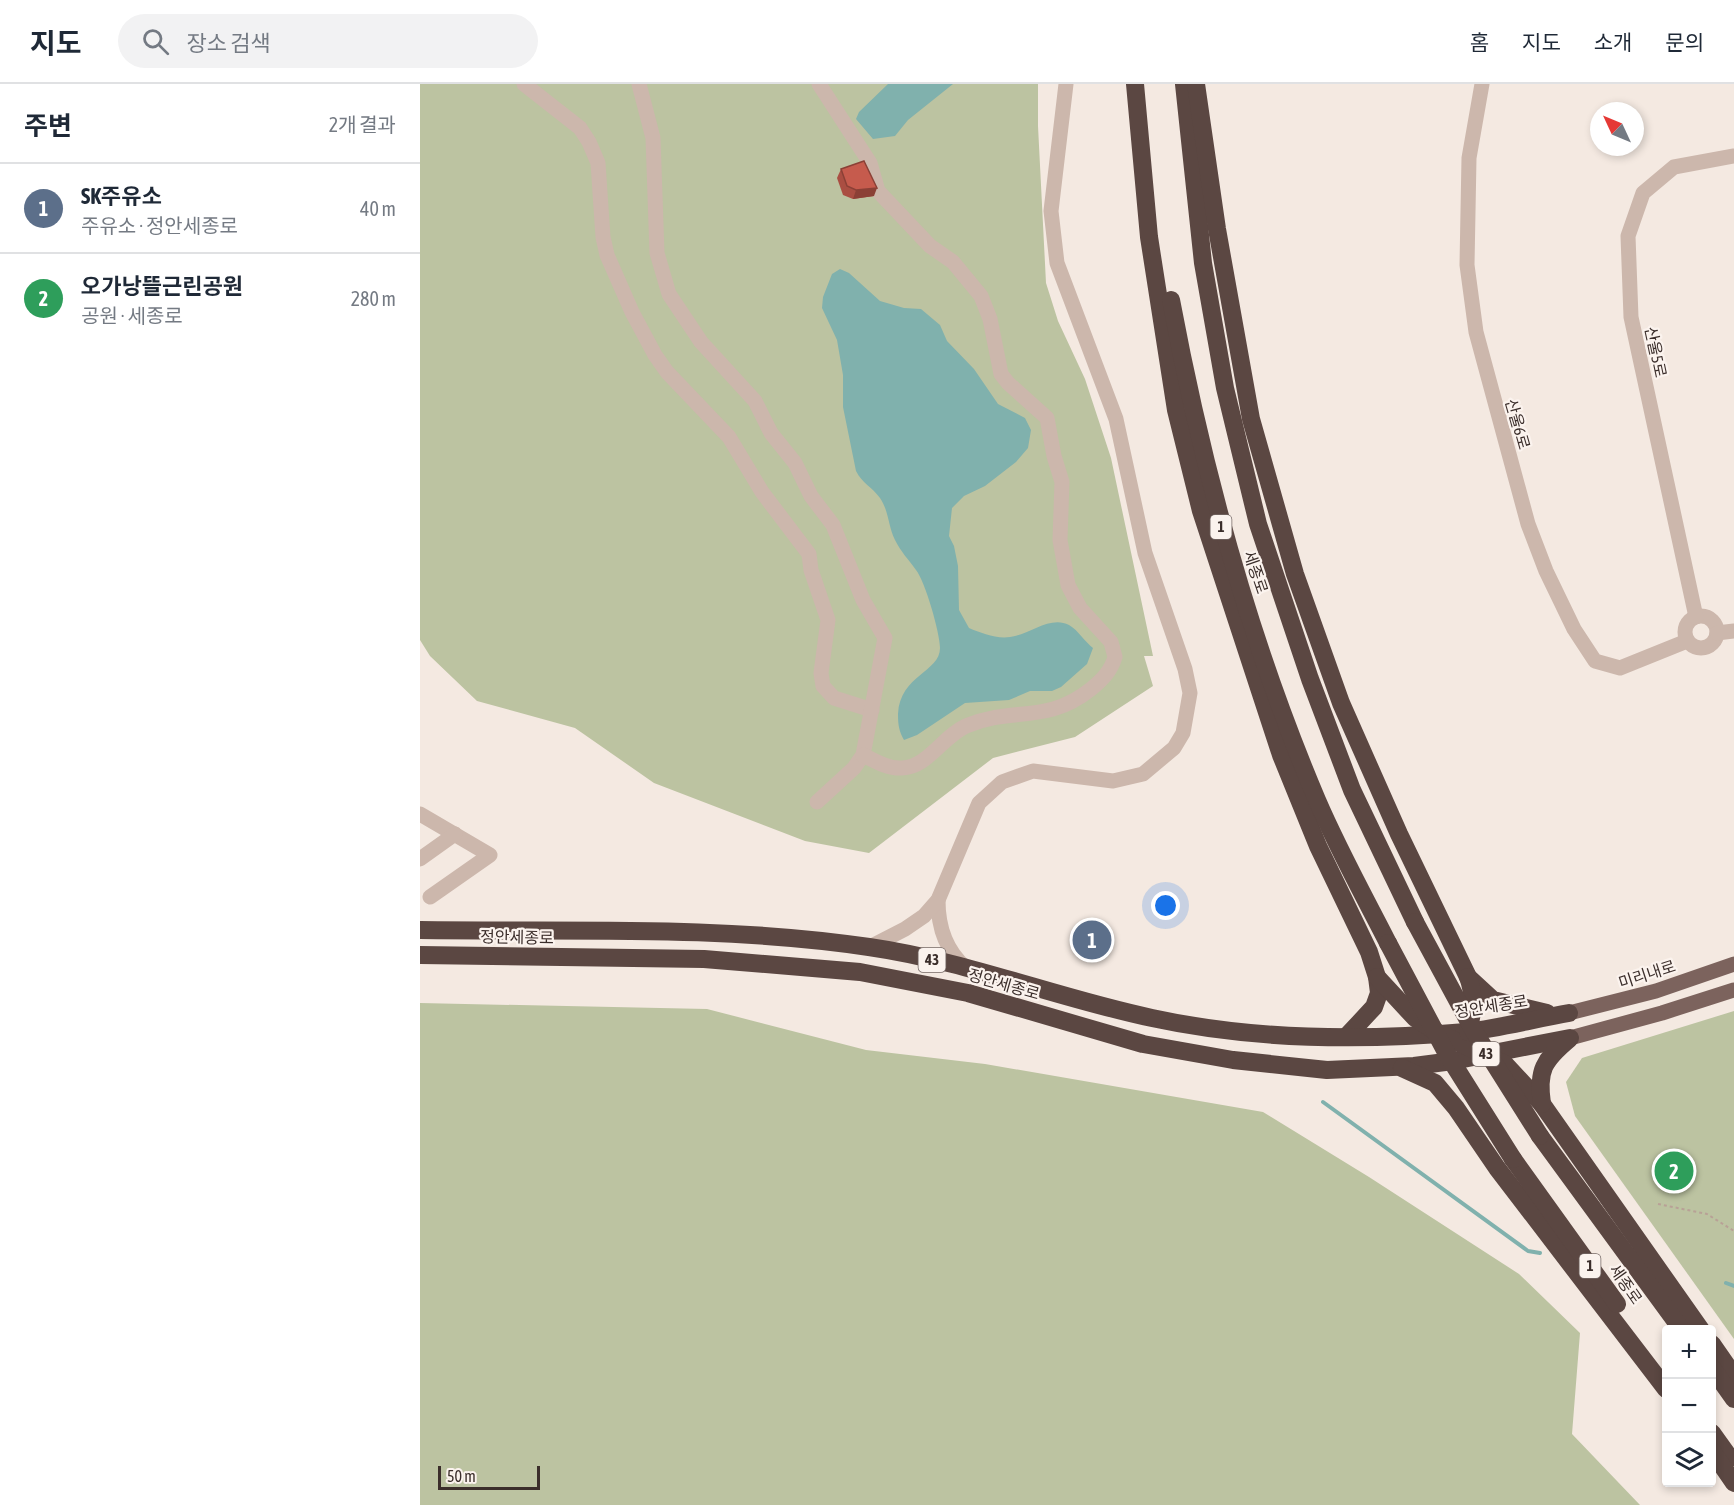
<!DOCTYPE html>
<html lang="ko">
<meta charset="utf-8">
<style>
body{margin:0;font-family:"Asap Condensed","Noto Sans KR",sans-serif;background:#f2f2f3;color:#1f2937}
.controls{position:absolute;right:18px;bottom:18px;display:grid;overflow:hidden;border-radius:6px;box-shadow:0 3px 9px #0003}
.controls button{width:54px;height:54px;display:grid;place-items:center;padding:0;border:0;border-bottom:2px solid #e0e1e3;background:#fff;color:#1f2937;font:30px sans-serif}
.compass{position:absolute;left:1170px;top:18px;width:54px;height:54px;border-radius:50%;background:#fff;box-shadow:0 3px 9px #0003;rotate:314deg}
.scale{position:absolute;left:18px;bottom:15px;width:102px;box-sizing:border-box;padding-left:6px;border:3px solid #3b2e2b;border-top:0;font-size:16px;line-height:21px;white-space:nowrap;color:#3b2e2b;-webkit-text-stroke:4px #fbf3ee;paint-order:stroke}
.you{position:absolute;left:746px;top:822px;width:21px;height:21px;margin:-15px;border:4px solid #fff;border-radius:50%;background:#1a73e8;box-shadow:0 0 0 9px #1a73e833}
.badge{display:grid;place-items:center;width:39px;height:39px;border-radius:50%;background:#205d59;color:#fff;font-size:20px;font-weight:700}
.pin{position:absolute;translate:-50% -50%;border:3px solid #fff;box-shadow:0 2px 6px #0006}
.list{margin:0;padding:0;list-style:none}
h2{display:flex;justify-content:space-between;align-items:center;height:78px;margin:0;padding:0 24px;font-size:26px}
h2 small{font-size:20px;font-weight:400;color:#747a83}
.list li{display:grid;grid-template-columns:39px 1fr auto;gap:18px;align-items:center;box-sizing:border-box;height:90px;padding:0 24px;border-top:2px solid #e0e1e3}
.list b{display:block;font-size:22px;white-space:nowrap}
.list p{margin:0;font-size:20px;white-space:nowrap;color:#747a83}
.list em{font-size:20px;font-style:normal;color:#747a83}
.icon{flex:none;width:33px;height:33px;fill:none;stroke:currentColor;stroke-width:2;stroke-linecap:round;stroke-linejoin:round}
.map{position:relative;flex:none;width:1314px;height:1421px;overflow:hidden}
header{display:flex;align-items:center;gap:36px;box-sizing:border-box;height:84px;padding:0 30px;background:#fff;border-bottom:2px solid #e0e1e3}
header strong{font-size:28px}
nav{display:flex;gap:33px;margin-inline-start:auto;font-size:21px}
.search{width:420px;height:54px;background:#f2f2f3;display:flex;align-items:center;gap:15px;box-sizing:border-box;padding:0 21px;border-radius:33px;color:#747a83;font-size:22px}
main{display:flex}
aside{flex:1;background:#fff}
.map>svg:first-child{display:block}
</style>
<header>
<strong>지도</strong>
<div class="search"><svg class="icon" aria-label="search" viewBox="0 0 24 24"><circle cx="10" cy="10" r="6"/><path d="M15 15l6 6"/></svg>장소 검색</div>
<nav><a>홈</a><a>지도</a><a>소개</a><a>문의</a></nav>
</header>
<main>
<aside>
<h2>주변<small>2개 결과</small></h2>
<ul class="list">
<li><span class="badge" style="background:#5c6f8a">1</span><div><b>SK주유소</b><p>주유소 · 정안세종로</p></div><em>40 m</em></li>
<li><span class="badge" style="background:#2e9e5b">2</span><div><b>오가낭뜰근린공원</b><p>공원 · 세종로</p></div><em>280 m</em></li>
</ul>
</aside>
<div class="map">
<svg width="1314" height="1421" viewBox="0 0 1314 1421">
<rect width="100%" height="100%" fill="#f4e9e1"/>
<!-- green -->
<g fill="#bcc3a1">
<polygon points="0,0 618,0 618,42 626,199 638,237 665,295 691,374 733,572 724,572 733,602 655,653 573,674 449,769 385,757 234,699 155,644 57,617 10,572 0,556"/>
<polygon points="0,919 287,925 446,966 565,980 843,1028 949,1093 1099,1190 1160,1249 1152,1350 1220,1421 0,1421"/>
<polygon points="1314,927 1314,1255 1155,1032 1146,998 1162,974"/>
</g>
<!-- water -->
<g fill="#80b1ad">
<polygon points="468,0 533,0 488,36 475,52 453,55 436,35 439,28"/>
<path d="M420,185L429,189L460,217L484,224L501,225L520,241L527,257L554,285L578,320L605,334L611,346L608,364L596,378L565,402L544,412L532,424L529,452L534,462L538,482L539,526L549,544C561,549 576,555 590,553C609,551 630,531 649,541C658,546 665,558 673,564L667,580L641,603L632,607H610L589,616L545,619L497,651L484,656C479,647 478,641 478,630C480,591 520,588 520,564C520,549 505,497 496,486C488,475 481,468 475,456C468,442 469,427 460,414C452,403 442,399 436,387L423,323V291L417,256L402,224L403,213L412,190Z"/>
</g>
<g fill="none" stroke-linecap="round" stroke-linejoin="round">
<!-- stream -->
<g stroke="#80b1ad" stroke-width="4">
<polyline points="903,1018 1108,1167 1120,1169"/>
<polyline points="1306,1199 1314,1202"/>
</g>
<!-- path -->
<polyline stroke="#b8a196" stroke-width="2" stroke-dasharray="3 3" stroke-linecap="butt" points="1238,1120 1287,1130 1314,1147"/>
<!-- minor -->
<g stroke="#ccb7ac" stroke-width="15">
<polyline points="104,0 160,44 169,58 178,79 183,153 187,171 212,228 235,271 247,288 309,353 342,408 389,470 391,486 408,536 401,589 403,602 414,614 452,626"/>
<polyline points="219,0 233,54 237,169 249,210 281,258 335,317 351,349 375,379 391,412 413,441 443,516 465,554 443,671 434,684 397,718"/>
<path d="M399,0L450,79L458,107L510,162L533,178L561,212L570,235L581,290L588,299L627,334L634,372L642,398L640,456L648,501L660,524L691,558L695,573C691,587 682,596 671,605C626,641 592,622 546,642C523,652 508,683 482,684C468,685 455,677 443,671"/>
<polyline points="1062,0 1049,74 1047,181 1056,248 1108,440 1126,487 1154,545 1175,577 1200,584 1267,557"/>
<circle cx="1281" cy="548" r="16"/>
<polyline points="1276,533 1211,233 1208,152 1223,109 1254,83 1314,72"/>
<polyline points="1297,549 1314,547"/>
<polyline points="0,730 70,771 10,813"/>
<polyline points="0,775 35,750"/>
<path d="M518,816C518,843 525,866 546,884"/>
<polyline points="450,863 485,845 504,832 518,816 559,719 582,698 613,687 693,697 723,690 754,664 763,649 770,609 765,585 725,469 696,335 637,179 631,127 646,0"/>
</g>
<!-- major -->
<g stroke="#7c635d" stroke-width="15">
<polyline points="1149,929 1236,907 1314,880"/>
<polyline points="1150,954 1242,929 1314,906"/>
</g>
<!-- highway -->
<g stroke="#5b4742" stroke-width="18">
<polyline points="715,0 729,153 756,326 781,427 861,671 898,762 949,868 957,893 959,909 954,923 927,952"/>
<polyline points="764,0 783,179 805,304 838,440 890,595 932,706 995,838"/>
<polyline points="776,0 797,145 831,335 875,490 921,619 979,750 1048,893 1073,916 1127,929"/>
<path d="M751,216C783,387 829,556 897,716C918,765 944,812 968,859"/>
<path d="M0,846C149,848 301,841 449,863C546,877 637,914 732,934C833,956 943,957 1046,948C1080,944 1115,935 1149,929"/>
<polyline points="0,871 284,875 440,888 548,909 723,960 813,976 907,986 994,982 1033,977 1150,954"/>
<polyline points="957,893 995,934 1018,949 1085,980 1122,1020 1281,1246"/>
<path d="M1048,948C1053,929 1055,912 1048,893"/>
<polyline points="982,984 1015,999 1036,1024 1077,1084 1246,1305"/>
<path d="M1122,1020C1117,986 1124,976 1149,955"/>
<polyline points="1120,1052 1262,1246"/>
<polyline points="1093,1075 1197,1220"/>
<polyline points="1292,1260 1314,1292"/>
<polyline points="1292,1284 1314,1315"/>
<polyline points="1292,1349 1310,1374"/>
<polyline points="1292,1367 1314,1399"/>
</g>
<!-- highway-bridge -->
<g stroke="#5b4742" stroke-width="18">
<polyline points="995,838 1055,949 1120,1052"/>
<polyline points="968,859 1027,970 1093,1075"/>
</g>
</g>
<!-- wall -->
<polygon fill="#aa4e42" points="421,85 454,112 433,115 423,111 417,94"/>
<!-- shaded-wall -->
<polygon fill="#8b4036" points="457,104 454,112 433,115 436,106"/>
<!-- building -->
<polygon fill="#c65b4d" stroke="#8b4036" stroke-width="1.5" points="444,77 457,104 436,106 427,102 421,85"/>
<g text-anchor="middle" stroke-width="4.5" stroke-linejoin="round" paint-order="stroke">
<!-- shield labels -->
<g fill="#fbf3ee" stroke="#756966" stroke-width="1.5">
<rect x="790.5" y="431" width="21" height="24" rx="4.5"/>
<rect x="498.5" y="864" width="27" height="24" rx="4.5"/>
<rect x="1052.5" y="958" width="27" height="24" rx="4.5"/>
<rect x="1159.5" y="1170" width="21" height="24" rx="4.5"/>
</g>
<g font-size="15" font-weight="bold" fill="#3b2e2b">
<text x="801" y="448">1</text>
<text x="512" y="881">43</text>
<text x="1066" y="975">43</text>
<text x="1170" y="1187">1</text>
</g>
<!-- street labels -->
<g font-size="16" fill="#3b2e2b" stroke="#fbf3ee">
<text transform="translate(1236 268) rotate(78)" y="6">산울5로</text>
<text transform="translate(1098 340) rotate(74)" y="6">산울6로</text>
<text transform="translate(836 488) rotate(71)" y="6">세종로</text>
<text transform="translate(97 853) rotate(1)" y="6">정안세종로</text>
<text transform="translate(1227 890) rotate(-18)" y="6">미리내로</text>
<text transform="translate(584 900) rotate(16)" y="6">정안세종로</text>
<text transform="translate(1071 922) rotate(-9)" y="6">정안세종로</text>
<text transform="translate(1206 1200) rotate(55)" y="6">세종로</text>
</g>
</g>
</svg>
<div class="controls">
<button>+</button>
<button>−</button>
<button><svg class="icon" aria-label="layers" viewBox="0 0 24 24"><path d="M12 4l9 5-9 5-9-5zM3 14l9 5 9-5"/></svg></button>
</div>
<svg class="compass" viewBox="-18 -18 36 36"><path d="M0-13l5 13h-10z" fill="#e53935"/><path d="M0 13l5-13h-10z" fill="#747a83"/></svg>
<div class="scale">50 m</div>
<div class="you"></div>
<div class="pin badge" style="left:672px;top:856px;background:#5c6f8a">1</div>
<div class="pin badge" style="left:1254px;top:1087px;background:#2e9e5b">2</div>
</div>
</main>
